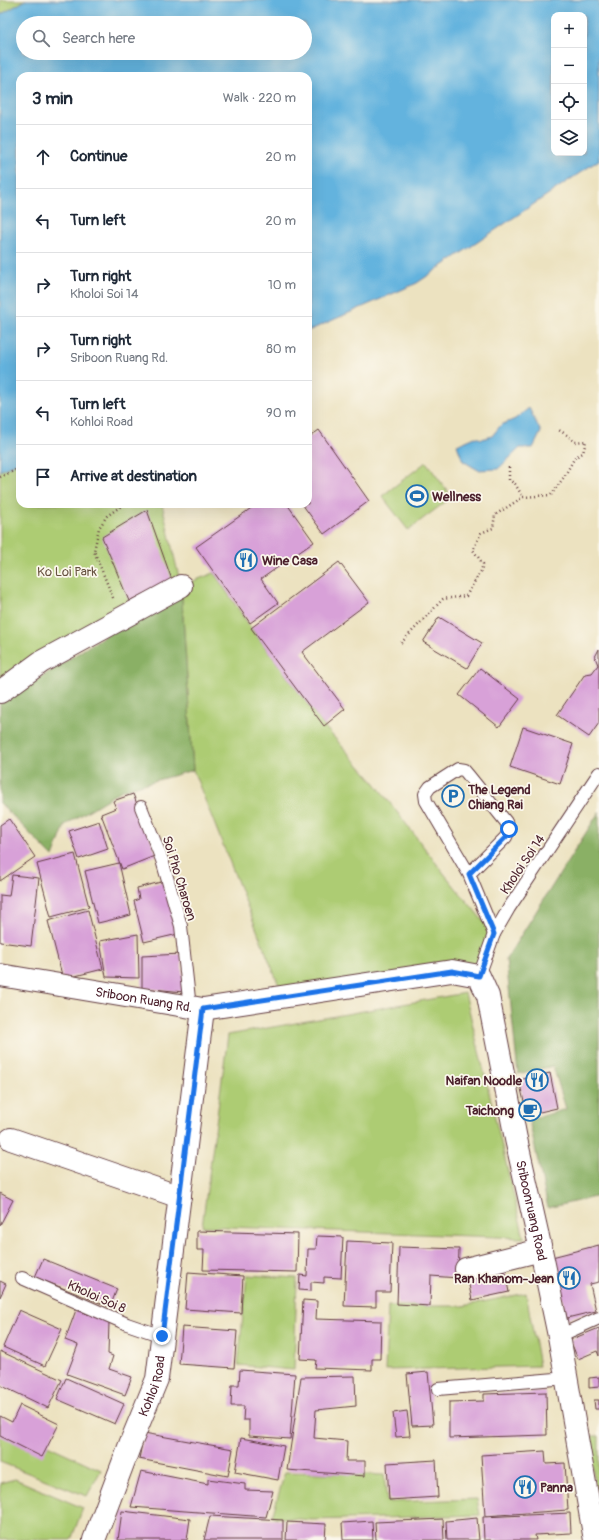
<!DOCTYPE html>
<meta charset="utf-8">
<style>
body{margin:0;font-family:Pangolin,sans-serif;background:#f2f2f3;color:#1f2937}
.controls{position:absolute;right:12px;top:12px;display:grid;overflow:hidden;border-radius:8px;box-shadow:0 4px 16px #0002}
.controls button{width:36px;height:36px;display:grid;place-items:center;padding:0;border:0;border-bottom:1px solid #e0e1e3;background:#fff;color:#1f2937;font:20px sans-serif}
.stop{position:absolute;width:12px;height:12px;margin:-9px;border:3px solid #1a73e8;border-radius:50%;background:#fff}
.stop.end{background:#1a73e8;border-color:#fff;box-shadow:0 1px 4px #0008}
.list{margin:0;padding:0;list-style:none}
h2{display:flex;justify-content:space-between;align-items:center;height:52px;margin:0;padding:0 16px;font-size:17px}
h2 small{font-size:13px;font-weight:400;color:#747a83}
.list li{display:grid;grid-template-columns:26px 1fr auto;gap:12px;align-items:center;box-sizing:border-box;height:64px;padding:0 16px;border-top:1px solid #e0e1e3}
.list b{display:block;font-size:15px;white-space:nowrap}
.list p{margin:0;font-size:13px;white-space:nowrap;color:#747a83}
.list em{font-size:13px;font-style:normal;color:#747a83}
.icon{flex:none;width:22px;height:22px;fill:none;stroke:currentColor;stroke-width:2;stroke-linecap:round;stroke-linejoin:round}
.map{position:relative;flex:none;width:599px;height:1540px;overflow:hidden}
.search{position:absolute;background:#fff;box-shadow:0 4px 16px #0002;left:16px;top:16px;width:296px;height:44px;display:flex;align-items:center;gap:10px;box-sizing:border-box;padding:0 14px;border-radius:22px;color:#747a83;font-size:15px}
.panel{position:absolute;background:#fff;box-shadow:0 4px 16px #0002;left:16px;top:72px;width:296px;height:436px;border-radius:12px}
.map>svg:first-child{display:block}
</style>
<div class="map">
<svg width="599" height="1540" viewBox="0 0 599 1540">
<rect width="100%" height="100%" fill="#fbf7ec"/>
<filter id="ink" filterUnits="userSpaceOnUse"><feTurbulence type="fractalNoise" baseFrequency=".025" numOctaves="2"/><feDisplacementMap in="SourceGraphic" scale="8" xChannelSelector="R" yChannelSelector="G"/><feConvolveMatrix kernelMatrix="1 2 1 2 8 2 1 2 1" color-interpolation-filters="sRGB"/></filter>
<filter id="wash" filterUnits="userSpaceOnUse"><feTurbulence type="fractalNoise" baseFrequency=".012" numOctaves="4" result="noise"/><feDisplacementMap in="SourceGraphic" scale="16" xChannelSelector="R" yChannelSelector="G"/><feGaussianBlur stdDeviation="0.9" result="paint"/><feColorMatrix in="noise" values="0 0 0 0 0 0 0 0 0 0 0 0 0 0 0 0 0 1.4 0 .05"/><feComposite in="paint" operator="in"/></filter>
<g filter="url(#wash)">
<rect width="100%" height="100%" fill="#ece2c0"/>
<!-- green -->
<g fill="#adcc73" stroke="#7c764f">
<polygon points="0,0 26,0 0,15"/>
<polygon points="20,461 20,504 162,504 181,586 214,573 251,628 324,726 374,782 446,876 494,934 479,976 284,998 193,770 181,586 0,692 0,471"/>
<polygon points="426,462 452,497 408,530 382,496"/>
<polygon points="465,993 524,1238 202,1226 228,1035"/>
<polygon points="247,1275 297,1278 294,1370 238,1365"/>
<polygon points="526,1293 539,1366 385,1370 388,1306 463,1306"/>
<polygon points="0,1423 101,1470 87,1496 0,1462"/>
<polygon points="590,1436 599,1436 599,1508 596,1508"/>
<polygon points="285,1472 384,1475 387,1502 477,1499 480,1515 312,1520 272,1517"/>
<polygon points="15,1479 83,1508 71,1540 0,1540 0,1483"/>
</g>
<!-- forest -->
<g fill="#8ab065" stroke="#6a6848">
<polygon points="181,586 193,770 122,790 65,825 53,857 0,803 0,704"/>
<polygon points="599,812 599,1196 548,1208 529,1120 566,1109 553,1066 518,1074 506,959"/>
</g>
<!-- water -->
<g fill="#64b3de" stroke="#576984" fill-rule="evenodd">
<path d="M26,0H599V160L417,283L308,331V76H20V461L0,471V15ZM554,15H584V153H554ZM23,23H305V53H23Z"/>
<polygon points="529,408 541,432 533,448 520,448 498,469 478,470 463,461 457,445 475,437 482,439 492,436 501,425 515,419"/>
</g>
<g id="blocks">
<!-- building -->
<g fill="#d8a1d8">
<polygon points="319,430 369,501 324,534 302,504 308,504 308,438"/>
<polygon points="257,504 287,504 314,542 261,579 278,603 250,623 196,547"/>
<polygon points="147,510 172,580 129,601 102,537"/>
<polygon points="339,562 369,602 302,652 345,709 324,726 251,628"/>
<polygon points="439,617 482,643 467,668 423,642"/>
<polygon points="599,649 599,723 589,737 557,715 585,674 592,673 598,665 595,657"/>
<polygon points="480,668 520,699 499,727 459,695"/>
<polygon points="523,727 573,744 560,784 510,767"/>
<polygon points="133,794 157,855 122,869 101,814 116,808 113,801"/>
<polygon points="9,819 35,857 0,881 0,825"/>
<polygon points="99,821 108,849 79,859 69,831"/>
<polygon points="75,854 89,907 51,917 37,864"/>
<polygon points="119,863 131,915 98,923 85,871"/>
<polygon points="12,875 39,878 31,946 0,942 0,895 9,896"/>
<polygon points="165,881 178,934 144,942 134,901 139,899 137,888"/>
<polygon points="88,910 103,969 63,979 48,921"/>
<polygon points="138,934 139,978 106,977 100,941"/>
<polygon points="181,954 184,992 142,988 142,956"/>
<polygon points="550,1073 557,1108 527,1115 519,1080"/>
<polygon points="0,1193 13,1200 0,1225"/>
<polygon points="197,1231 298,1234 297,1272 203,1270 204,1250 197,1250"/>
<polygon points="317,1236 343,1237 341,1278 324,1277 324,1283 311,1282 311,1291 299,1290 300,1275 307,1276 308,1249 316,1249"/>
<polygon points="347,1241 392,1243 390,1292 376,1292 376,1307 344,1306"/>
<polygon points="599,1245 599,1282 590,1284 596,1311 567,1318 552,1257"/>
<polygon points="399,1247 459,1249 458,1278 431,1276 430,1306 397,1304"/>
<polygon points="43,1259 117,1289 110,1307 35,1277"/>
<polygon points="188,1272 243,1276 241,1313 185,1309"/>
<polygon points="505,1273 509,1292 472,1300 468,1280"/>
<polygon points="0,1281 6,1284 0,1297"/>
<polygon points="303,1300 317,1301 316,1319 381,1321 380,1359 372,1359 372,1370 315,1368 316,1360 300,1359"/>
<polygon points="19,1310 62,1329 45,1366 3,1347"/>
<polygon points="76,1310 109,1322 108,1354 113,1356 109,1369 132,1377 125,1395 67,1374 78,1345 65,1340"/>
<polygon points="182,1327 237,1331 234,1368 179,1364"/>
<polygon points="599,1328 599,1356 597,1351 578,1359 570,1340"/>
<polygon points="0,1351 62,1380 48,1408 0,1385"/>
<polygon points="240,1370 295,1374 290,1439 249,1436 249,1420 243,1420 244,1406 231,1406 232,1385 239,1385"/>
<polygon points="428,1372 433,1425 412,1426 407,1374"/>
<polygon points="355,1376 356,1406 316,1410 314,1438 347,1441 346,1461 365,1461 365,1476 287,1470 301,1377"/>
<polygon points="599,1377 599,1387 589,1388 589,1378"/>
<polygon points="66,1378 124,1404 115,1424 57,1399"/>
<polygon points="546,1392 547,1435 449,1438 449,1402 484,1401 484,1394"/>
<polygon points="594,1400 599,1400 599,1409 595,1409"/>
<polygon points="20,1405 59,1424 42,1457 0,1436 0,1416 12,1422"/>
<polygon points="407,1411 410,1436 396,1437 393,1413"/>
<polygon points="144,1433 233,1449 228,1476 139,1459"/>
<polygon points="241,1438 284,1446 278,1480 235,1472"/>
<polygon points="545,1451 546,1464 565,1463 568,1510 485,1516 481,1455"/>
<polygon points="436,1460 438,1497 389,1500 387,1463"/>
<polygon points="141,1471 208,1484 208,1479 245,1484 245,1490 273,1491 266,1517 131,1507"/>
<polygon points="122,1511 190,1519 187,1540 118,1540"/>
<polygon points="570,1513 571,1533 535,1535 536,1540 484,1540 483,1517"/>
<polygon points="210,1516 283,1520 283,1540 204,1540"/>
<polygon points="477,1518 479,1540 447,1540 446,1521"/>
<polygon points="443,1519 444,1540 376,1540 375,1522"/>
<polygon points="372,1521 373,1540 343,1540 342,1523"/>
<polygon points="287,1522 326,1524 325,1540 286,1540"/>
</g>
</g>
</g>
<g filter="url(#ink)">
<use href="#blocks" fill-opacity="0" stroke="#623c41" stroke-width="1"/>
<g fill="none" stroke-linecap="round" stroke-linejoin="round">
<!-- service casing -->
<g stroke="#623c41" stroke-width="14">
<g id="service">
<polyline points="141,807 162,860 181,926 190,1008"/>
<polyline points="469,874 506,837 509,829 506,822 469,776 464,770 458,769 430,787 425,794 426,801 469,874 494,934"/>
<polyline points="479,976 494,934 509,908 599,773"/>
<polyline points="22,1278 127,1324 162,1336"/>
<polyline points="559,1336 599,1318"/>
<polyline points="438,1389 567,1378"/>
</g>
</g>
<!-- minor casing -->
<g stroke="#623c41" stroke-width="24">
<g id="minor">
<polyline points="0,692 41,662 181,586"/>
<path id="s1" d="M0,975L203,1009L452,971L479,976L488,996L516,1139L541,1250L559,1336L595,1540"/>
<polyline points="11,1139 180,1197"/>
<polyline points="466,1269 541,1250"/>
<path id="s2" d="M94,1540L131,1442L157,1379L203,1009"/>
</g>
</g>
<!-- path -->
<g stroke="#623c41" stroke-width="2.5" stroke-dasharray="1 3" stroke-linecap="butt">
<polyline points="509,467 509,480 515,484 523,497"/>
<polyline points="0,477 20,468"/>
<polyline points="113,598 94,551 99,528 107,516 124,504"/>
<polyline points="401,643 443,599 466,596 481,571 483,564 473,550 481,533 493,528 495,515 523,497 551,495 564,477 575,457 583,453 586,441 575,442 567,435 557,429"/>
</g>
<!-- service -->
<use href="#service" stroke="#fff" stroke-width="12"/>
<!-- minor -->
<use href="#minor" stroke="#fff" stroke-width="22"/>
</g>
</g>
<g fill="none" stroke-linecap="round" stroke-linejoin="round" filter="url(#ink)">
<!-- route -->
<polyline stroke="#1a73e8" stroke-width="5" points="162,1336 203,1009 452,971 479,976 494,934 469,874 506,837 509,829"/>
</g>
<!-- icons -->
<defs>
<g id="stadium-ring" transform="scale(1.15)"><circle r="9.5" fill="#fbf7ec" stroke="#1f6fb2" stroke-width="1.5"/><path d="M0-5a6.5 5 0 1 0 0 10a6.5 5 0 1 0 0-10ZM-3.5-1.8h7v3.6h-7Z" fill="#1f6fb2"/></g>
<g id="restaurant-ring" transform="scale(1.15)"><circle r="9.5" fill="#fbf7ec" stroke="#1f6fb2" stroke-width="1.5"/><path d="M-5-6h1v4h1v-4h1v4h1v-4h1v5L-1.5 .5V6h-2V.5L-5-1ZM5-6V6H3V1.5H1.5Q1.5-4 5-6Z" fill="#1f6fb2"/></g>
<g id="parking-ring" transform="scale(1.15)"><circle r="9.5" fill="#fbf7ec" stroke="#1f6fb2" stroke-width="1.5"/><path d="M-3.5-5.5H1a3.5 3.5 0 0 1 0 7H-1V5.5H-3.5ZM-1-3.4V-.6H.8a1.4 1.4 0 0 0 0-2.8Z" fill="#1f6fb2"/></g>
<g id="cafe-ring" transform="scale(1.15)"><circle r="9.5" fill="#fbf7ec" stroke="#1f6fb2" stroke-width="1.5"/><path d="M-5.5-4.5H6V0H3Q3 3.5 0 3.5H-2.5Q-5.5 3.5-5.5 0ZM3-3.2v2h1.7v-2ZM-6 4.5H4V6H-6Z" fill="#1f6fb2"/></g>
</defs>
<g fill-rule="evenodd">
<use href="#stadium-ring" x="417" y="496"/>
<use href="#restaurant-ring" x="246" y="560"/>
<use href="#parking-ring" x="453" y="796"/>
<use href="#restaurant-ring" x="537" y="1080"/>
<use href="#cafe-ring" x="530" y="1110"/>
<use href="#restaurant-ring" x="569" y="1278"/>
<use href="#restaurant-ring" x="525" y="1487"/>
</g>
<g text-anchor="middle" stroke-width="3.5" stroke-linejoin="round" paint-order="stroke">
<!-- poi labels -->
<g font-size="13" font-weight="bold" fill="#4a1f2b" stroke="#fbf7ec" text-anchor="start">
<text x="432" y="501">Wellness</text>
<text x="262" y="565">Wine Casa</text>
<text x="468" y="794">The Legend<tspan x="468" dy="15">Chiang Rai</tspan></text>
<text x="522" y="1085" text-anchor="end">Naifan Noodle</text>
<text x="514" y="1115" text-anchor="end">Taichong</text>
<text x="554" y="1283" text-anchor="end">Ran Khanom-Jean</text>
<text x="540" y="1492">Panna</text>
</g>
<!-- park labels -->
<g font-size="13" fill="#685341" stroke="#fbf7ec">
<text x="67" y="576">Ko Loi Park</text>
</g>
<!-- street labels -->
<g font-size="13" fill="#4a1f2b" stroke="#fbf7ec">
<text transform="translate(522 864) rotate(-56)" y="5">Kholoi Soi 14</text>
<text transform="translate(180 878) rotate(73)" y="5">Soi Pho Charoen</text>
<text dy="5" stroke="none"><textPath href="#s1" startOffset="146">Sriboon Ruang Rd.</textPath></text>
<text dy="5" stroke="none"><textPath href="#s1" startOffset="726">Sriboonruang Road</textPath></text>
<text transform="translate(97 1296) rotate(24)" y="5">Kholoi Soi 8</text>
<text dy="5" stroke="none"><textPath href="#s2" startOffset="165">Kohloi Road</textPath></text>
</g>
</g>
</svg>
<div class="controls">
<button>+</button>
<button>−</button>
<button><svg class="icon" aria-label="locate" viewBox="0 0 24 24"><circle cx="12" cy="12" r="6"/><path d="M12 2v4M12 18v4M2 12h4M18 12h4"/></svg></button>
<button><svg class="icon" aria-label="layers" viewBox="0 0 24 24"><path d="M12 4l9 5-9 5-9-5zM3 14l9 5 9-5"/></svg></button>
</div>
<div class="stop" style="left:509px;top:829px"></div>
<div class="stop end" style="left:162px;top:1336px"></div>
<div class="search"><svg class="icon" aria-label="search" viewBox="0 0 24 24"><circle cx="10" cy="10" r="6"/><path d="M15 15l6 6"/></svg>Search here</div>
<section class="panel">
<h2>3 min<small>Walk · 220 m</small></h2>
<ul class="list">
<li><svg class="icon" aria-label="ahead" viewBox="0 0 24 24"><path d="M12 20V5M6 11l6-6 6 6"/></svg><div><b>Continue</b></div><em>20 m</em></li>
<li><svg class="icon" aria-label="left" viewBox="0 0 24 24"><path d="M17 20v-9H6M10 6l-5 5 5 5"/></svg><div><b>Turn left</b></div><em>20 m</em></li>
<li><svg class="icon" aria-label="right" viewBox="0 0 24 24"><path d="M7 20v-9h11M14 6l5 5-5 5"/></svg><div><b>Turn right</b><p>Kholoi Soi 14</p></div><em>10 m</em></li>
<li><svg class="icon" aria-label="right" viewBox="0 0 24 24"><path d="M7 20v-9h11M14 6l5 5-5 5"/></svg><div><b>Turn right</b><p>Sriboon Ruang Rd.</p></div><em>80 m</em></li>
<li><svg class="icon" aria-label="left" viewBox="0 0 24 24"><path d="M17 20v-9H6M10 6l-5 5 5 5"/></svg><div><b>Turn left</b><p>Kohloi Road</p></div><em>90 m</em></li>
<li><svg class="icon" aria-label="arrive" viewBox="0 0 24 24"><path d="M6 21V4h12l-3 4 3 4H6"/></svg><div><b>Arrive at destination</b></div></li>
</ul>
</section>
</div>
